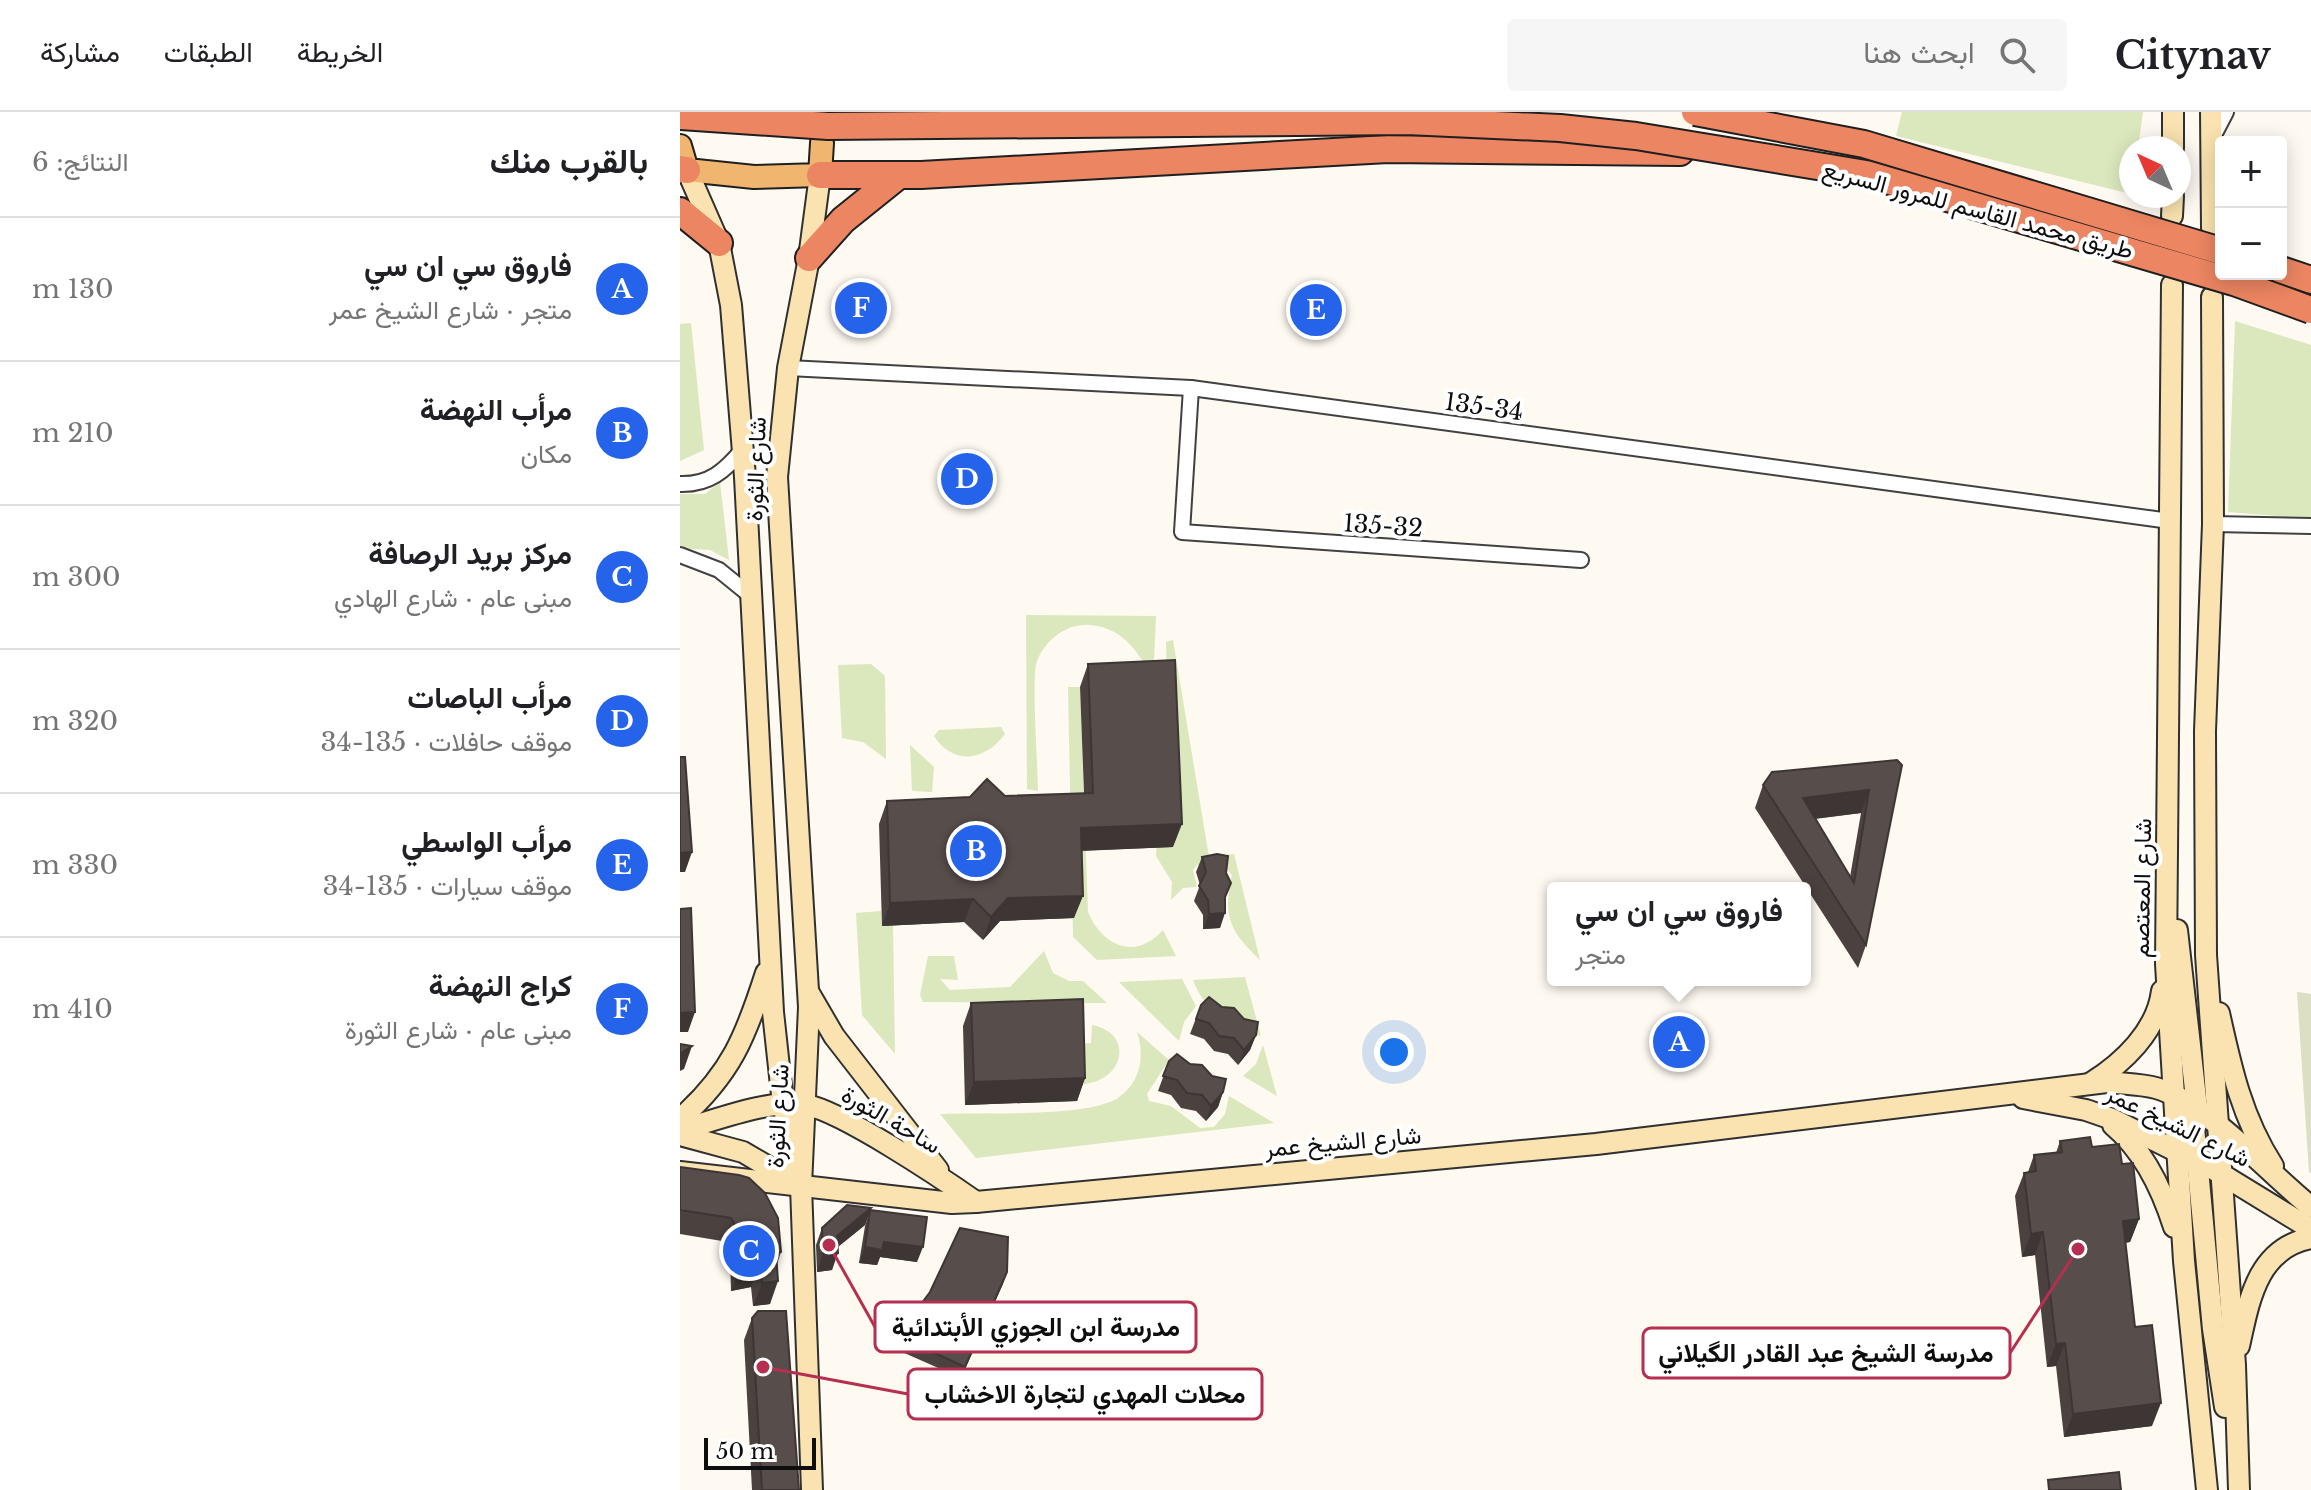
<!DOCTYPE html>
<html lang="ar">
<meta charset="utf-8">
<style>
body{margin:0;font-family:"Libre Baskerville",Vazirmatn,serif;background:#f6f6f6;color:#202124;direction:rtl}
.controls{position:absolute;right:24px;top:24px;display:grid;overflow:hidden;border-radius:8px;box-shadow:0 4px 20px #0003}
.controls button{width:72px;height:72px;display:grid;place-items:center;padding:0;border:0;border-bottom:2px solid #e0e0e0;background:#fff;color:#202124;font:40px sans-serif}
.compass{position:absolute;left:1439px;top:24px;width:72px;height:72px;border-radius:50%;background:#fff;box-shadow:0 4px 20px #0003;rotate:316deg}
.scale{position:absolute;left:24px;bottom:20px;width:112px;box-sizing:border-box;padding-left:8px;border:4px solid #0e0e0e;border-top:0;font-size:22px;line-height:28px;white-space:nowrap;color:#0e0e0e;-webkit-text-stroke:6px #fff;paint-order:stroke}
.you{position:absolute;left:714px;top:940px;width:28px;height:28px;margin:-20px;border:6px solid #fff;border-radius:50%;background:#1a73e8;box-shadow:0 0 0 12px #1a73e833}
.badge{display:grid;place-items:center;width:52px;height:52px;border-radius:50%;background:#2563eb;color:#fff;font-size:26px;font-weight:700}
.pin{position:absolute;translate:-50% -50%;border:4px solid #fff;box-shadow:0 2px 8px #0006}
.popup{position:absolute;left:867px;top:770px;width:264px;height:104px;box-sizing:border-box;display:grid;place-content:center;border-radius:8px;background:#fff;filter:drop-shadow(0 2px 6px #0005);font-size:26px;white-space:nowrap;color:#757577}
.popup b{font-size:30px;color:#202124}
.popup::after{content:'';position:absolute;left:50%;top:100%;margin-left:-16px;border:16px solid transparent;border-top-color:#fff}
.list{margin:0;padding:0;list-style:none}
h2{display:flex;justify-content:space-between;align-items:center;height:104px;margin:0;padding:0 32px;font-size:34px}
h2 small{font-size:26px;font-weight:400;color:#757577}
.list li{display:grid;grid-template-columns:52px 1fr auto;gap:24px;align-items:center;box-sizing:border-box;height:144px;padding:0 32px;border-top:2px solid #e0e0e0}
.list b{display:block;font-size:30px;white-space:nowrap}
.list p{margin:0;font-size:26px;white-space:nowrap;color:#757577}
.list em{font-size:26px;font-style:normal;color:#757577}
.icon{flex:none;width:44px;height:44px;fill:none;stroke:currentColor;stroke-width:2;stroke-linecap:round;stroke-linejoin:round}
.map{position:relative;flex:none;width:1631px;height:1378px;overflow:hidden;direction:ltr}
header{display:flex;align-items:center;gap:48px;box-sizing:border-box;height:112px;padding:0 40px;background:#fff;border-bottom:2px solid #e0e0e0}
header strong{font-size:38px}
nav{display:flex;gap:44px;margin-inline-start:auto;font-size:28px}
.search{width:560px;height:72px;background:#f6f6f6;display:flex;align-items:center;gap:20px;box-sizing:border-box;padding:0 28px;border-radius:8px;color:#757577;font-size:30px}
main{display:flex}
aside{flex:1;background:#fff}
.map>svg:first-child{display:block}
</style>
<header>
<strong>Citynav</strong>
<div class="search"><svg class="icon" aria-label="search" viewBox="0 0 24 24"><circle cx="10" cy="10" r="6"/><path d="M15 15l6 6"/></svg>ابحث هنا</div>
<nav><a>الخريطة</a><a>الطبقات</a><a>مشاركة</a></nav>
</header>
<main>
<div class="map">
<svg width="1631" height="1378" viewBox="0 0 1631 1378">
<rect width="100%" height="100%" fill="#fef9f1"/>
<!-- green -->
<g fill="#dbe7bc">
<polygon points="1222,0 1463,0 1458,36 1451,36 1451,82 1216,24"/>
<polygon points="1555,209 1631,233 1631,407 1548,400"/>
<polygon points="11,211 24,338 0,349 0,212"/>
<polygon points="40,370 49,448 30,438 0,436 0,382 25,382"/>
<path d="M346,503L476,504L474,550H463C451,529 434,515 410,513C387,511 365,528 357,549C351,565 358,655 358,679L347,677Z"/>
<path d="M493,528L529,745L554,742L580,848C551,820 542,806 552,763L545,755L517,753L513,758L517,775L503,776L491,788L492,770L476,744L487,571L486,530Z"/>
<polygon points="191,552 205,564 206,647 183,630 162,626 158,553"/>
<path d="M388,575H400L408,800C422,834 456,849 483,818L496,844L417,848L393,825Z"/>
<path d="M321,615L325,622C305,649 274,654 254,624L259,618Z"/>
<polygon points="230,633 254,655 252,680 232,679"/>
<polygon points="201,799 202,813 213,813 215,942 182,903 176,801"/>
<polygon points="364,839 373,861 389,869 403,869 427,891 243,890 240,883 248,844 274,844 278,868 260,867 270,878 330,875"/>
<path d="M565,865L581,924C548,915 526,901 513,868Z"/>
<polygon points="502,867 516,894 504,910 499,929 439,870"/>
<path d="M412,913C454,921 445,968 404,972L402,932L411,931Z"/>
<path d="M457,920L489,948L467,982L469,989L491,994L520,1016L534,1015L545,1002L549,984L594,1011L296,1046L260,1002C300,1000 407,1006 438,986C461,970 465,944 457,920Z"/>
<polygon points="583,933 597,984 563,964 576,952"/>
</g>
<!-- cemetery -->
<polygon fill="#dcdfc3" points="1617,880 1631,882 1631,1061 1629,1060"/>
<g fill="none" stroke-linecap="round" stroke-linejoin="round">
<!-- street casing -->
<g stroke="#414141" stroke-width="18">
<g id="street">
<polyline points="1533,25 1546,0"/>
<polyline points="108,256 511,276 1490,409"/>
<polyline points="511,276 502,420 901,448"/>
<path d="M0,372C29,373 45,359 63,337"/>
<polyline points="1533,412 1631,414"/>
<polyline points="0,443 39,458 71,484"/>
</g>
</g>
<!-- secondary casing -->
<g stroke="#303030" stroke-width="24">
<g id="secondary">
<polyline points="1531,0 1532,116"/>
<polyline points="1493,36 1493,0"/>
<polyline points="7,58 39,131 51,193 65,365 93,900 103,992 116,1055"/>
<polyline points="1492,104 1493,84"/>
<polyline points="1492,173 1486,852 1504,1149 1527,1378"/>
<polyline points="1532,185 1533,412 1525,619 1526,843 1555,1253 1559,1378"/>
<polyline points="1497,818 1518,1004"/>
<polyline points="129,881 154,924 258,1058"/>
<path d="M1539,901C1551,956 1562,1006 1593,1054"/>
<path d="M1411,971C1443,951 1477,919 1482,879"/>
<polyline points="1343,986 1406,998 1432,1007 1504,1043"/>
<polyline points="1499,989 1509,1001 1514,1015 1533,1217 1545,1295"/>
<path d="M0,1007C51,962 66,924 86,861"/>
<path d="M1433,1013C1464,1039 1482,1077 1494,1115"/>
<path d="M0,1018C34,1009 92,986 126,993C162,999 263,1067 296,1090"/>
<polyline points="0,1023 63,1040 114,1070"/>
<polyline points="1533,1057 1631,1117"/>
<path d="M0,1060L272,1091L296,1090L916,1032L1427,970C1443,972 1461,972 1476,976C1525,990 1590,1062 1631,1095"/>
<path d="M1559,1234C1569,1189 1577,1136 1631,1126"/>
<polyline points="132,1378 121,1074 129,895 97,365 108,256 129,146 140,63"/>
</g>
</g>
<!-- primary casing -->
<g stroke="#1f1f1f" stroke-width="26">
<polyline id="primary" points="0,34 7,58 74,65 140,63 142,31"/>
</g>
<!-- highway casing -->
<g stroke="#1f1f1f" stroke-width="30">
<g id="highway">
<polyline points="0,57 7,58"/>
<polyline points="140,63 241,63 708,37 1000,40"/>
<polyline points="0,99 39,131"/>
<polyline points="129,146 163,108 219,63"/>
<polyline points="1601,158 1631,168"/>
</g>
</g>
<!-- street -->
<use href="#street" stroke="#fff" stroke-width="14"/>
<!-- secondary -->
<use href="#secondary" stroke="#fae3b0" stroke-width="20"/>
<!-- primary -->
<use href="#primary" stroke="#f0b66f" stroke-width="22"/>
<!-- highway -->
<use href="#highway" stroke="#eb8562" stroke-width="26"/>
<!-- highway-bridge casing -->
<g stroke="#1f1f1f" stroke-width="30" stroke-linecap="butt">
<g id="highway-bridge">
<polyline points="1015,0 1184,32 1541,139"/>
<polyline points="0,4 148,14 727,9 880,16 956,24 1186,62 1554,170 1631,198"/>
</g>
</g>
<!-- highway-bridge -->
<use href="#highway-bridge" stroke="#eb8562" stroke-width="26"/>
</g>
<!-- wall -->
<g fill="#4b4240" fill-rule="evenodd">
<polygon points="408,552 493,735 401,739 394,806 320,809 303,828 284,810 202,814 199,712 207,689 404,681 400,575"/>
<path d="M1217,648L1186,833L1178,856L1075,696L1083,673ZM1181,701L1170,765L1135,707Z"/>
<polygon points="522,745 546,761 545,786 540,816 523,817 523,803 514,789 520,773 516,760"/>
<polygon points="291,891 405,966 397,989 285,993 283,914"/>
<polygon points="521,893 542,895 576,923 570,938 558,953 548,942 534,939 524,927 510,922"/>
<polygon points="489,949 543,980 538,995 526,1009 516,999 501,996 491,983 478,979"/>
<polygon points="1380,1029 1412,1035 1442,1052 1459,1107 1450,1130 1445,1131 1455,1215 1472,1314 1384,1325 1376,1254 1367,1255 1355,1143 1342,1145 1335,1084 1344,1061 1348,1060 1354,1043 1376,1041"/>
<polygon points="0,1055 101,1140 97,1152 90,1192 73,1194 71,1175 51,1179 50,1142 42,1129 0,1122"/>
<polygon points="191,1096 185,1113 158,1135 152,1158 137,1160 136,1133 142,1116"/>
<polygon points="190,1098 237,1150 200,1145 197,1153 179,1151 185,1114"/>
<polygon points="327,1160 281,1266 213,1236 217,1224"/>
<polygon points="72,1206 119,1378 72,1378 64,1228"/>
</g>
<!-- shaded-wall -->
<g fill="#3d3634">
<polygon points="1189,678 1181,701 1114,709 1123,686"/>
<polygon points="502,712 493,735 392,739 401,716"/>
<polygon points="12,740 5,760 0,760 0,741"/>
<polygon points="403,784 394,806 320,809 303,828 311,805 328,786"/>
<polygon points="293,787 284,810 202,814 210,791"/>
<polygon points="545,801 540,816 523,817 529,802"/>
<polygon points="15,900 8,920 0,920 0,901"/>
<polygon points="576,923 570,938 558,953 564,938"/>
<polygon points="12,934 4,957 0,959 0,942"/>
<polygon points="405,966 397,989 285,993 294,970"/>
<polygon points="543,980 538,995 526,1009 531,994"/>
<polygon points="191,1096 185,1113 150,1141 157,1124"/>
<polygon points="1459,1107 1450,1130 1434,1132 1443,1109"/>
<polygon points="1363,1120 1355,1143 1342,1145 1351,1122"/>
<polygon points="204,1130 243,1135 237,1150 200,1145 197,1153 179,1151 185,1135"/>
<polygon points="158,1141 152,1158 137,1160 143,1142"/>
<polygon points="79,1152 71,1175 51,1179 60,1156"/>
<polygon points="327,1160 323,1172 281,1266 285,1255"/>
<polygon points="98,1169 90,1192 73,1194 82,1171"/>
<polygon points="1385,1231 1376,1254 1367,1255 1376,1232"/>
<polygon points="1481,1291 1472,1314 1384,1325 1393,1302"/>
</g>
<!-- building -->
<g fill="#574d4b" stroke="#3d3634" stroke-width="2" fill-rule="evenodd">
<polygon points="495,548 502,712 401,716 403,784 328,786 311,805 293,787 210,791 207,689 290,685 307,667 325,684 413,681 408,552"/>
<polygon points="0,645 5,645 12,740 0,741"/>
<path d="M1217,648L1222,653L1186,833L1083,673L1092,660ZM1189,678L1174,771L1123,686Z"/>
<polygon points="537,742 548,744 546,761 551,771 545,785 545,801 529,802 528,788 519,774 526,760 522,745"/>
<polygon points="11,796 15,900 0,901 0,797"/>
<polygon points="529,885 542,895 554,896 564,907 578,910 576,923 564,938 554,926 539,924 529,911 516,907 521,893"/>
<polygon points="403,887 405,966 294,970 291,891"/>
<polygon points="0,932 12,934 0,942"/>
<polygon points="497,942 510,952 522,953 532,964 546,967 543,980 531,994 522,983 507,981 497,968 483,964 489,949"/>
<polygon points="1410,1025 1412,1035 1439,1032 1442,1052 1453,1051 1459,1107 1443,1109 1455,1215 1472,1213 1481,1291 1393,1302 1385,1231 1376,1232 1363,1120 1351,1122 1344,1061 1356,1059 1354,1043 1382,1040 1380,1029"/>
<polygon points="0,1055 59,1063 69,1066 85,1081 98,1106 101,1140 96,1141 98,1169 82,1171 79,1152 60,1156 58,1119 51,1106 0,1098"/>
<polygon points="167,1093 191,1096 157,1124 158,1141 143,1142 142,1116"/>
<polygon points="190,1098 247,1105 243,1135 204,1130 202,1138 185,1135"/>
<polygon points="280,1116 328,1125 327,1160 285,1255 217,1224 250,1180"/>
<polygon points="78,1199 106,1199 119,1378 82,1378 72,1206"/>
<polygon points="1439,1360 1441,1378 1369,1378 1368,1368"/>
</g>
<g text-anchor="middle" stroke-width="8" stroke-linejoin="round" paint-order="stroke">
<!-- street labels -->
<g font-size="24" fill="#0e0e0e" stroke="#fff">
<text transform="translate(1298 98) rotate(15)" y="8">طريق محمد القاسم للمرور السريع</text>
<text transform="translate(804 295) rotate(8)" y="8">135-34</text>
<text transform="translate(76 357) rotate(-88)" y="8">شارع الثورة</text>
<text transform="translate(703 414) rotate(4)" y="8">135-32</text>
<text transform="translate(1462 776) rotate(-89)" y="8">شارع المعتصم</text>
<text transform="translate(98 1004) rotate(-87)" y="8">شارع الثورة</text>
<text transform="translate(211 1008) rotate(30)" y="8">ساحة الثورة</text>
<text transform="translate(1498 1014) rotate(26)" y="8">شارع الشيخ عمر</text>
<text transform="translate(663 1030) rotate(-5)" y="8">شارع الشيخ عمر</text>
</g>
</g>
<!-- callouts -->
<path fill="none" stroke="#b62f51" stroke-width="3" d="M149 1133L195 1215M1398 1137L1330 1241M83 1255L228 1282"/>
<g fill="#b62f51" stroke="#fff" stroke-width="3">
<circle cx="149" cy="1133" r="8"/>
<circle cx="1398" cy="1137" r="8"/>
<circle cx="83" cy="1255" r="8"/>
</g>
<g fill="#fff" stroke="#b62f51" stroke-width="3">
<rect x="195" y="1190" width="321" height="50" rx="8"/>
<rect x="963" y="1216" width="367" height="50" rx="8"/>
<rect x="228" y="1257" width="354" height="50" rx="8"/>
</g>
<g font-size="26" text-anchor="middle" font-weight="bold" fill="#0e0e0e">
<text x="356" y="1224">مدرسة ابن الجوزي الأبتدائية</text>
<text x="1146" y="1250">مدرسة الشيخ عبد القادر الگيلاني</text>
<text x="405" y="1291">محلات المهدي لتجارة الاخشاب</text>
</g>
</svg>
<div class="controls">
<button>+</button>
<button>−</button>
</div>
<svg class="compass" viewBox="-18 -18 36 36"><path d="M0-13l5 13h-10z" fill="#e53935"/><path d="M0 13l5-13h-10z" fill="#757577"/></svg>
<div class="scale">50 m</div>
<div class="you"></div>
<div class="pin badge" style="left:999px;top:930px">A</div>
<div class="popup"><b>فاروق سي ان سي</b>متجر</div>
<div class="pin badge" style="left:296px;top:739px">B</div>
<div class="pin badge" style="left:69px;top:1139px">C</div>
<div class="pin badge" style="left:287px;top:367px">D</div>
<div class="pin badge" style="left:636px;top:198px">E</div>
<div class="pin badge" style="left:181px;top:196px">F</div>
</div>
<aside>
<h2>بالقرب منك<small>النتائج: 6</small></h2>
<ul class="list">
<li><span class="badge">A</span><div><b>فاروق سي ان سي</b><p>متجر · شارع الشيخ عمر</p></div><em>130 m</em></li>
<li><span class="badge">B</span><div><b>مرأب النهضة</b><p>مكان</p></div><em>210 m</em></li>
<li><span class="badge">C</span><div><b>مركز بريد الرصافة</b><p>مبنى عام · شارع الهادي</p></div><em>300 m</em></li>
<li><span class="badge">D</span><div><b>مرأب الباصات</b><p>موقف حافلات · 135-34</p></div><em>320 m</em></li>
<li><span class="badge">E</span><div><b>مرأب الواسطي</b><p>موقف سيارات · 135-34</p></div><em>330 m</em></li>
<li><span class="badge">F</span><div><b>كراج النهضة</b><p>مبنى عام · شارع الثورة</p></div><em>410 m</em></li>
</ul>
</aside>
</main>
